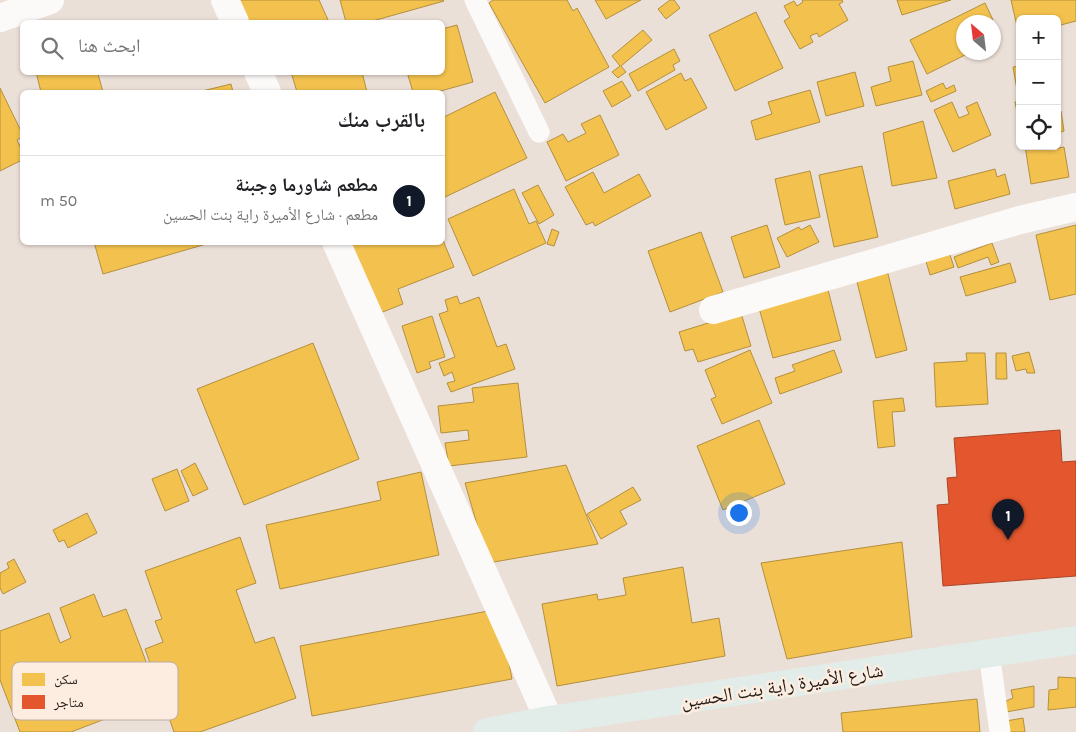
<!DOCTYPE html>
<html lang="ar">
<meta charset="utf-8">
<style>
body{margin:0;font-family:Karla,"Noto Naskh Arabic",sans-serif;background:#f6f6f6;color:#202124;direction:rtl}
.controls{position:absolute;right:15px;top:15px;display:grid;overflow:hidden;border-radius:8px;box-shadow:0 1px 4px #0004}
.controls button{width:45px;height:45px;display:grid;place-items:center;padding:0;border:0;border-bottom:1px solid #e0e0e0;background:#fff;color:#202124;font:25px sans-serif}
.compass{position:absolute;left:956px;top:15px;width:45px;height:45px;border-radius:50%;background:#fff;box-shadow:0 1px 4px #0004;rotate:332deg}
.you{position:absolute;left:738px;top:512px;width:18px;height:18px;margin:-12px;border:4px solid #fff;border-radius:50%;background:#1a73e8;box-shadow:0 0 0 8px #1a73e833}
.badge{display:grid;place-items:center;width:32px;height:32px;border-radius:50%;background:#111827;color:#fff;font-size:16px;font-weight:700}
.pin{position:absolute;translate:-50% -41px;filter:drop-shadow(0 1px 2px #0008)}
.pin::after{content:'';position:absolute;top:26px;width:18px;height:15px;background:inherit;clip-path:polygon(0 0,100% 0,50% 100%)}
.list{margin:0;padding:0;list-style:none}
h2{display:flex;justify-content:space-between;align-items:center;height:65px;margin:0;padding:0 20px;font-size:21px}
h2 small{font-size:16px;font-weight:400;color:#757577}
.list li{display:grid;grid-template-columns:32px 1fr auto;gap:15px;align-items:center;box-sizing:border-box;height:90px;padding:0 20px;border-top:1px solid #e0e0e0}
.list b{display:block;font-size:19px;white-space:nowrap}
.list p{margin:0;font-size:16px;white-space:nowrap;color:#757577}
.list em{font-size:16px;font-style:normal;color:#757577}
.icon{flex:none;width:28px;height:28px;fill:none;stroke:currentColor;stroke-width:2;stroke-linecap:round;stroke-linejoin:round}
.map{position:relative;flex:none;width:1076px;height:732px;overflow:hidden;direction:ltr}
.search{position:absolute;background:#fff;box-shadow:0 1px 4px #0004;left:20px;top:20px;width:425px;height:55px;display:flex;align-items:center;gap:12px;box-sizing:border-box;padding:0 18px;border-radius:8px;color:#757577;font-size:19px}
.panel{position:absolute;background:#fff;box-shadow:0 1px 4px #0004;left:20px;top:90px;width:425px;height:155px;border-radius:8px;direction:rtl}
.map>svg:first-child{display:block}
</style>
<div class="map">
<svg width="1076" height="732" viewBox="0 0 1076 732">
<rect width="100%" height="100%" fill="#ebe0d8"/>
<!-- homes -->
<g fill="#f2c14e" stroke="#b48f3d">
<polygon points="239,0 319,0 329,22 248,22"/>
<polygon points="340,0 443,0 444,1 369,22 346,22"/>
<polygon points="493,0 567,0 573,11 577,8 609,67 545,103 489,3"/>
<polygon points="595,0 641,0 606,19"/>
<polygon points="670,0 674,0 680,8 666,19 658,9"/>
<polygon points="802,0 842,0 843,2 839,4 848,20 819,37 817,33 810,36 813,42 800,49 784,21 790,17 784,6 794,1 797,6 803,2"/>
<polygon points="897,0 951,0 902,15"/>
<polygon points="1011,0 1076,0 1076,21 1057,26 1057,19 1020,19 1019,35"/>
<polygon points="985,3 993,20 987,22 964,22 964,52 971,52 927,74 910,40"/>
<polygon points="756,12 783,68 735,91 709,35"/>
<polygon points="457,25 473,82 437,92 413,92 407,72 442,72 442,29"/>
<polygon points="643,30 652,40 621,66 626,72 618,78 612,72 620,66 612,56"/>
<polygon points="674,49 680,61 673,65 675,70 638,91 629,74"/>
<polygon points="913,61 922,95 876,106 871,87 891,81 888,67"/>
<polygon points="1020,66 1020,117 1018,117 1015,102 1019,101 1013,67"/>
<polygon points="36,72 107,72 107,73 98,74 103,92 41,92"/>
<polygon points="291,72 362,72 367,92 297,92"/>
<polygon points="855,72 864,106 826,116 817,82"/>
<polygon points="681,73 685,81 691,78 707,108 666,130 646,92"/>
<polygon points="622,81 631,96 612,107 603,91"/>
<polygon points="943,83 946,89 954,85 956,91 931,102 926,91"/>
<polygon points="231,84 233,92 198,92"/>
<polygon points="0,88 22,133 22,137 17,140 22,151 22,160 0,171"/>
<polygon points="810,90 820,122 756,140 751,121 772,114 768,102"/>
<polygon points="495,92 527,158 443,198 442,118"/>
<polygon points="952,102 959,118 969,114 966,107 977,102 991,135 953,152 934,110"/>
<polygon points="1061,111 1064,131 1057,133 1057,112"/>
<polygon points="600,115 619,155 566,181 547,142 563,134 568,142 586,133 581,124"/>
<polygon points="923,121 937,178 892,186 883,133"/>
<polygon points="1025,146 1053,146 1054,149 1064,147 1069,177 1031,184"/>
<polygon points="862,166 878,237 834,247 819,175"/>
<polygon points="995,169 997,177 1005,174 1010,194 955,209 948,181"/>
<polygon points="810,171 820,217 785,225 775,179"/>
<polygon points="593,172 604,193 639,174 651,196 595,226 593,222 586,225 565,187"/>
<polygon points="538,185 554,215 539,224 522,193"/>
<polygon points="514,189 529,224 536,221 546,243 473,276 448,219"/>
<polygon points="767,225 780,267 744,278 731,237"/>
<polygon points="810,225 819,242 787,257 777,238 799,227 801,230"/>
<polygon points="1076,225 1076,294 1050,300 1036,235"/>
<polygon points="552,229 559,232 554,246 547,244"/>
<polygon points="701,232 723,292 670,312 648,251"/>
<polygon points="442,238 454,267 398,289 403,304 375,315 346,242 442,242"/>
<polygon points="94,242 213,242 103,274"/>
<polygon points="946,243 954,267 930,275 923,251"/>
<polygon points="992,243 999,262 991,265 988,257 958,268 954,257"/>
<polygon points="1010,263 1016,282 966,296 960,277"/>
<polygon points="886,266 907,350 876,358 855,274"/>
<polygon points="828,290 841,340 773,358 759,308"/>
<polygon points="457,296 460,304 479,297 497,347 506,344 515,369 451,392 447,383 455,381 452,372 444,376 439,363 455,357 439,314 448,311 445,300"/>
<polygon points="741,313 751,346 698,362 693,349 685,351 679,332"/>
<polygon points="432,316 445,357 429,362 431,368 417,373 402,326"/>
<polygon points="313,343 359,459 244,505 197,389"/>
<polygon points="750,350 772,403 722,424 711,399 716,397 705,370"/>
<polygon points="834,350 842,372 780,394 775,378 795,371 792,365"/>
<polygon points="1029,352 1035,373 1027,373 1026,369 1016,371 1012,356"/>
<polygon points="966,353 985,353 988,404 936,407 934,363 967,361"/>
<polygon points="996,353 1006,353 1007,379 996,379"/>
<polygon points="518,383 527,457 449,466 445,443 469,440 468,430 441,433 438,406 474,402 472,388"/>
<polygon points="903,398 905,411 892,412 895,446 878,448 873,401"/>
<polygon points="759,420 785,484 723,510 697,446"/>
<polygon points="195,463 208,489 193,496 181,471"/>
<polygon points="566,465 598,544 488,563 465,483"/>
<polygon points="177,469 189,501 165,511 152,479"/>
<polygon points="421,472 439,555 280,589 266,525 381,500 377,482"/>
<polygon points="633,487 641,500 620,511 627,524 601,539 587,514"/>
<polygon points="87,513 97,533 68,548 64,540 59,542 53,530"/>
<polygon points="240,537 256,583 236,590 255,643 274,637 296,698 200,732 174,732 145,649 163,642 155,621 162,619 145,571"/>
<polygon points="902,542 912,637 787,659 761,563"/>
<polygon points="14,559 26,582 3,594 0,588 0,573 9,568 7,563"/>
<polygon points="683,567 692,623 719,618 725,656 557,686 542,604 597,594 598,600 626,595 623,578"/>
<polygon points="94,594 103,617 126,609 160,698 71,732 20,732 0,680 0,631 49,613 60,643 71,638 60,608"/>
<polygon points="499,609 512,679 312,716 300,646"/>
<polygon points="1058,677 1076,678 1076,707 1048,710 1049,690 1058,689"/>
<polygon points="1034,686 1034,707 1006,712 1006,701 1013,698 1011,690"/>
<polygon points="977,699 980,732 843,732 841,713"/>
<polygon points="1023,718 1025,732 1008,732 1006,721"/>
</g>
<!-- shops -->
<polygon fill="#e4572e" stroke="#aa4526" points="1060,430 1062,462 1076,461 1076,576 943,586 937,505 949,504 947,478 957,477 954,438"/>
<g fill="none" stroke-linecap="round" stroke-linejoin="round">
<!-- lane -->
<g stroke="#fcfaf9" stroke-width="21">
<polyline points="475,0 539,132"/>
<polyline points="989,653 1000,732"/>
</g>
<!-- street -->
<g stroke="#fcfaf9" stroke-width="28">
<polyline points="225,0 235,22"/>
<polyline points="0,18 50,0"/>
<polyline points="258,72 267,92"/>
<polyline points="336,242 549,720"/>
<polyline points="713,310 1020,220 1076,207"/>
</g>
<!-- primary -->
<polyline stroke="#e2ece9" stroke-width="28" points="487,732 549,720 1076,640"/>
</g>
<g text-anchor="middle" stroke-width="5" stroke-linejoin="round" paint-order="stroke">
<!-- street labels -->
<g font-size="19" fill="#221b15" stroke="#fdede1">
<text transform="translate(782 685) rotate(-9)" y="7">شارع الأميرة راية بنت الحسين</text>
</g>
</g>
<!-- legend -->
<rect x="12" y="662" width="166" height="58" rx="8" fill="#fdede1" stroke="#bbaea4" stroke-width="1"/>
<rect x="22" y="673" width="23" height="13" fill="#f2c14e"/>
<rect x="22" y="695" width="23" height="14" fill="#e4572e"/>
<g font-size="14" fill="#221b15">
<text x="54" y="684">سكن</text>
<text x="54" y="707">متاجر</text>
</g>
</svg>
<div class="controls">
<button>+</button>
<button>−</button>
<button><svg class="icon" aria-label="locate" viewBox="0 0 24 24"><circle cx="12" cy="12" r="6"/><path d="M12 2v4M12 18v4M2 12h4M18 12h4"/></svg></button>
</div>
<svg class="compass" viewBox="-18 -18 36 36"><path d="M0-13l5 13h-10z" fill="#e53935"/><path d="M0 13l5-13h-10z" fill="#757577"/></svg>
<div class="you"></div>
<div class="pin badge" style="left:1008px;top:540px">1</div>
<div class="search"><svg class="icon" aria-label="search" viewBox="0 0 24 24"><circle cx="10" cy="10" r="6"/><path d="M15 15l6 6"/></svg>ابحث هنا</div>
<section class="panel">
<h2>بالقرب منك<small></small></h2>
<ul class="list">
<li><span class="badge">1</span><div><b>مطعم شاورما وجبنة</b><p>مطعم · شارع الأميرة راية بنت الحسين</p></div><em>50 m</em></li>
</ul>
</section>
</div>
